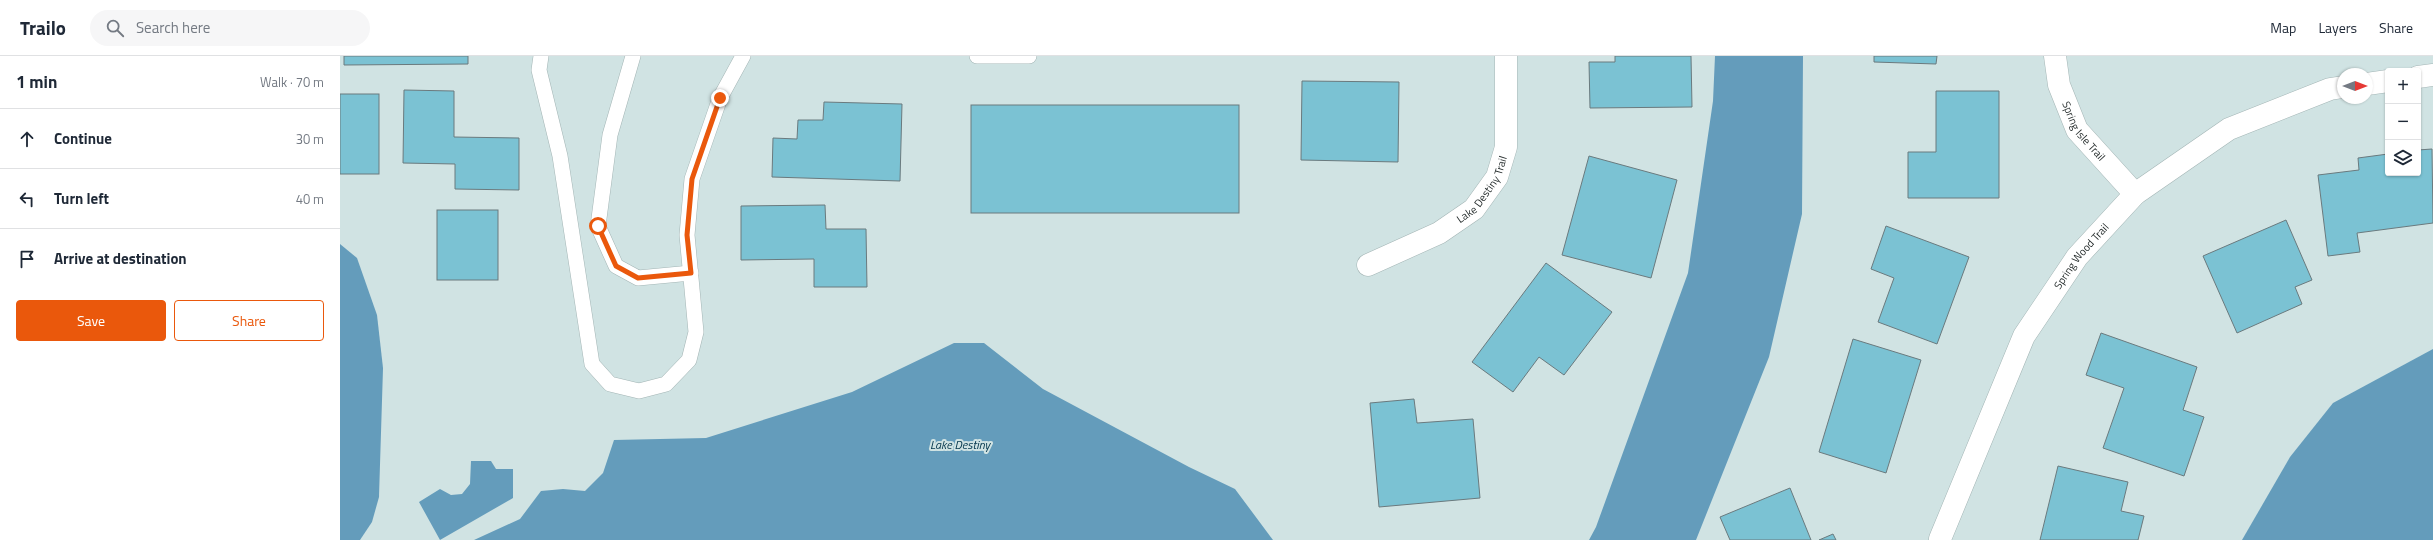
<!DOCTYPE html>
<meta charset="utf-8">
<style>
body{margin:0;font-family:"Titillium Web",sans-serif;background:#f6f6f7;color:#1f2937}
.controls{position:absolute;right:12px;top:12px;display:grid;overflow:hidden;border-radius:4px;box-shadow:0 1px 3px #0004}
.controls button{width:36px;height:36px;display:grid;place-items:center;padding:0;border:0;border-bottom:1px solid #e0e1e3;background:#fff;color:#1f2937;font:20px sans-serif}
.compass{position:absolute;left:1997px;top:12px;width:36px;height:36px;border-radius:50%;background:#fff;box-shadow:0 1px 3px #0004;rotate:90deg}
.stop{position:absolute;width:12px;height:12px;margin:-9px;border:3px solid #ea580c;border-radius:50%;background:#fff}
.stop.end{background:#ea580c;border-color:#fff;box-shadow:0 1px 4px #0008}
.list{margin:0;padding:0;list-style:none}
h2{display:flex;justify-content:space-between;align-items:center;height:52px;margin:0;padding:0 16px;font-size:17px}
h2 small{font-size:13px;font-weight:400;color:#747a83}
.list li{display:grid;grid-template-columns:26px 1fr auto;gap:12px;align-items:center;box-sizing:border-box;height:60px;padding:0 16px;border-top:1px solid #e0e1e3}
.list b{display:block;font-size:15px;white-space:nowrap}
.list em{font-size:13px;font-style:normal;color:#747a83}
.actions{display:flex;gap:8px;padding:12px 16px}
.actions a{flex:1;padding:9px 0;border:1px solid #ea580c;border-radius:4px;text-align:center;font-size:14px;color:#ea580c}
.actions .main{background:#ea580c;color:#fff}
.icon{flex:none;width:22px;height:22px;fill:none;stroke:currentColor;stroke-width:2;stroke-linecap:round;stroke-linejoin:round}
.map{position:relative;flex:none;width:2093px;height:484px;overflow:hidden}
header{display:flex;align-items:center;gap:24px;box-sizing:border-box;height:56px;padding:0 20px;background:#fff;border-bottom:1px solid #e0e1e3}
header strong{font-size:19px}
nav{display:flex;gap:22px;margin-inline-start:auto;font-size:14px}
.search{width:280px;height:36px;background:#f6f6f7;display:flex;align-items:center;gap:10px;box-sizing:border-box;padding:0 14px;border-radius:22px;color:#747a83;font-size:15px}
main{display:flex}
aside{flex:1;background:#fff}
.map>svg:first-child{display:block}
</style>
<header>
<strong>Trailo</strong>
<div class="search"><svg class="icon" aria-label="search" viewBox="0 0 24 24"><circle cx="10" cy="10" r="6"/><path d="M15 15l6 6"/></svg>Search here</div>
<nav><a>Map</a><a>Layers</a><a>Share</a></nav>
</header>
<main>
<aside>
<h2>1 min<small>Walk · 70 m</small></h2>
<ul class="list">
<li><svg class="icon" aria-label="ahead" viewBox="0 0 24 24"><path d="M12 20V5M6 11l6-6 6 6"/></svg><div><b>Continue</b></div><em>30 m</em></li>
<li><svg class="icon" aria-label="left" viewBox="0 0 24 24"><path d="M17 20v-9H6M10 6l-5 5 5 5"/></svg><div><b>Turn left</b></div><em>40 m</em></li>
<li><svg class="icon" aria-label="arrive" viewBox="0 0 24 24"><path d="M6 21V4h12l-3 4 3 4H6"/></svg><div><b>Arrive at destination</b></div></li>
</ul>
<div class="actions"><a class="main">Save</a><a>Share</a></div>
</aside>
<div class="map">
<svg width="2093" height="484" viewBox="0 0 2093 484">
<rect width="100%" height="100%" fill="#d0e3e3"/>
<!-- water -->
<g fill="#649cbb">
<polygon points="1375,0 1463,0 1462,158 1429,301 1356,484 1249,484 1256,471 1348,217 1373,45"/>
<polygon points="0,188 17,202 37,259 43,312 39,441 32,466 20,484 0,484"/>
<polygon points="614,287 644,287 703,333 849,411 895,433 933,484 134,484 180,463 201,435 223,433 245,435 263,417 274,384 366,382 512,336"/>
<polygon points="2093,293 2093,484 1902,484 1950,401 1993,347"/>
<polygon points="131,405 151,405 156,413 173,413 173,442 100,484 79,446 100,433 111,439 122,438 130,428"/>
</g>
<!-- building -->
<g fill="#7bc2d3" stroke="#6a7a7e">
<polygon points="4,0 128,0 128,8 4,9"/>
<polygon points="1275,0 1351,0 1352,51 1250,52 1249,6 1275,6"/>
<polygon points="1534,0 1597,0 1596,8 1534,6"/>
<polygon points="962,25 1059,26 1058,106 961,104"/>
<polygon points="64,34 114,35 114,81 179,82 179,134 115,133 115,108 63,107"/>
<polygon points="1596,35 1659,35 1659,142 1568,142 1568,96 1596,96"/>
<rect x="0" y="38" width="39" height="80"/>
<polygon points="484,46 562,48 560,125 432,121 433,82 457,83 458,64 483,64"/>
<rect x="631" y="49" width="268" height="108"/>
<polygon points="2092,93 2093,167 2017,177 2020,196 1988,200 1978,119 2019,114 2018,102 2048,98 2048,117 2078,117 2078,94"/>
<polygon points="1249,100 1337,124 1311,222 1222,199"/>
<polygon points="485,149 486,173 526,173 527,231 474,231 474,203 401,204 401,150"/>
<rect x="97" y="154" width="61" height="70"/>
<polygon points="1946,164 1972,224 1955,231 1962,248 1897,277 1863,200"/>
<polygon points="1546,170 1629,201 1597,288 1538,266 1554,222 1531,213"/>
<polygon points="1206,207 1272,256 1224,319 1199,301 1173,336 1132,306"/>
<polygon points="1761,277 1857,311 1843,354 1864,361 1844,420 1763,392 1784,332 1746,319"/>
<polygon points="1513,283 1581,304 1546,417 1479,396"/>
<polygon points="1074,343 1077,367 1133,363 1140,442 1039,451 1030,347"/>
<polygon points="1718,410 1788,426 1781,455 1804,460 1798,484 1700,484"/>
<polygon points="1450,432 1471,484 1390,484 1380,461"/>
<polygon points="1493,478 1496,484 1479,484"/>
</g>
<g fill="none" stroke-linecap="round" stroke-linejoin="round">
<!-- lane casing -->
<g stroke="#a3b5b5" stroke-width="16">
<g id="lane">
<polyline points="201,0 199,14 220,100 252,308 270,328 299,335 326,328 349,304 356,276 347,179 352,123 380,42 403,0"/>
<polyline points="293,0 270,79 258,170 276,210 298,222 351,217"/>
<polyline points="637,0 689,0"/>
</g>
</g>
<!-- street casing -->
<g stroke="#a3b5b5" stroke-width="23">
<g id="street">
<path id="s1" d="M1715,0L1719,29L1737,74L1795,138"/>
<polyline points="2078,21 2093,19"/>
<polyline points="2027,28 2048,25"/>
<path id="s2" d="M1028,209L1099,177L1134,153L1157,121L1166,91V0"/>
<path id="s3" d="M1600,483L1684,280L1737,201L1795,138L1889,73L1990,33L2003,31"/>
</g>
</g>
<!-- lane -->
<use href="#lane" stroke="#fff" stroke-width="15"/>
<!-- street -->
<use href="#street" stroke="#fff" stroke-width="22"/>
</g>
<g fill="none" stroke-linecap="round" stroke-linejoin="round">
<!-- route -->
<polyline stroke="#ea580c" stroke-width="5" points="258,170 276,210 298,222 351,217 347,179 352,123 380,42"/>
</g>
<g text-anchor="middle" stroke-width="4" stroke-linejoin="round" paint-order="stroke">
<!-- street labels -->
<g font-size="11" fill="#272e2e" stroke="#d0e3e3">
<text dy="4" stroke="none"><textPath href="#s1" startOffset="82">Spring Isle Trail</textPath></text>
<text dy="4" stroke="none"><textPath href="#s2" startOffset="141">Lake Destiny Trail</textPath></text>
<text dy="4" stroke="none"><textPath href="#s3" startOffset="318">Spring Wood Trail</textPath></text>
</g>
<!-- water labels -->
<g font-size="12" font-style="italic" fill="#01344a" stroke="#d0e3e3">
<text x="620" y="393">Lake Destiny</text>
</g>
</g>
</svg>
<div class="controls">
<button>+</button>
<button>−</button>
<button><svg class="icon" aria-label="layers" viewBox="0 0 24 24"><path d="M12 4l9 5-9 5-9-5zM3 14l9 5 9-5"/></svg></button>
</div>
<svg class="compass" viewBox="-18 -18 36 36"><path d="M0-13l5 13h-10z" fill="#e53935"/><path d="M0 13l5-13h-10z" fill="#747a83"/></svg>
<div class="stop" style="left:258px;top:170px"></div>
<div class="stop end" style="left:380px;top:42px"></div>
</div>
</main>
